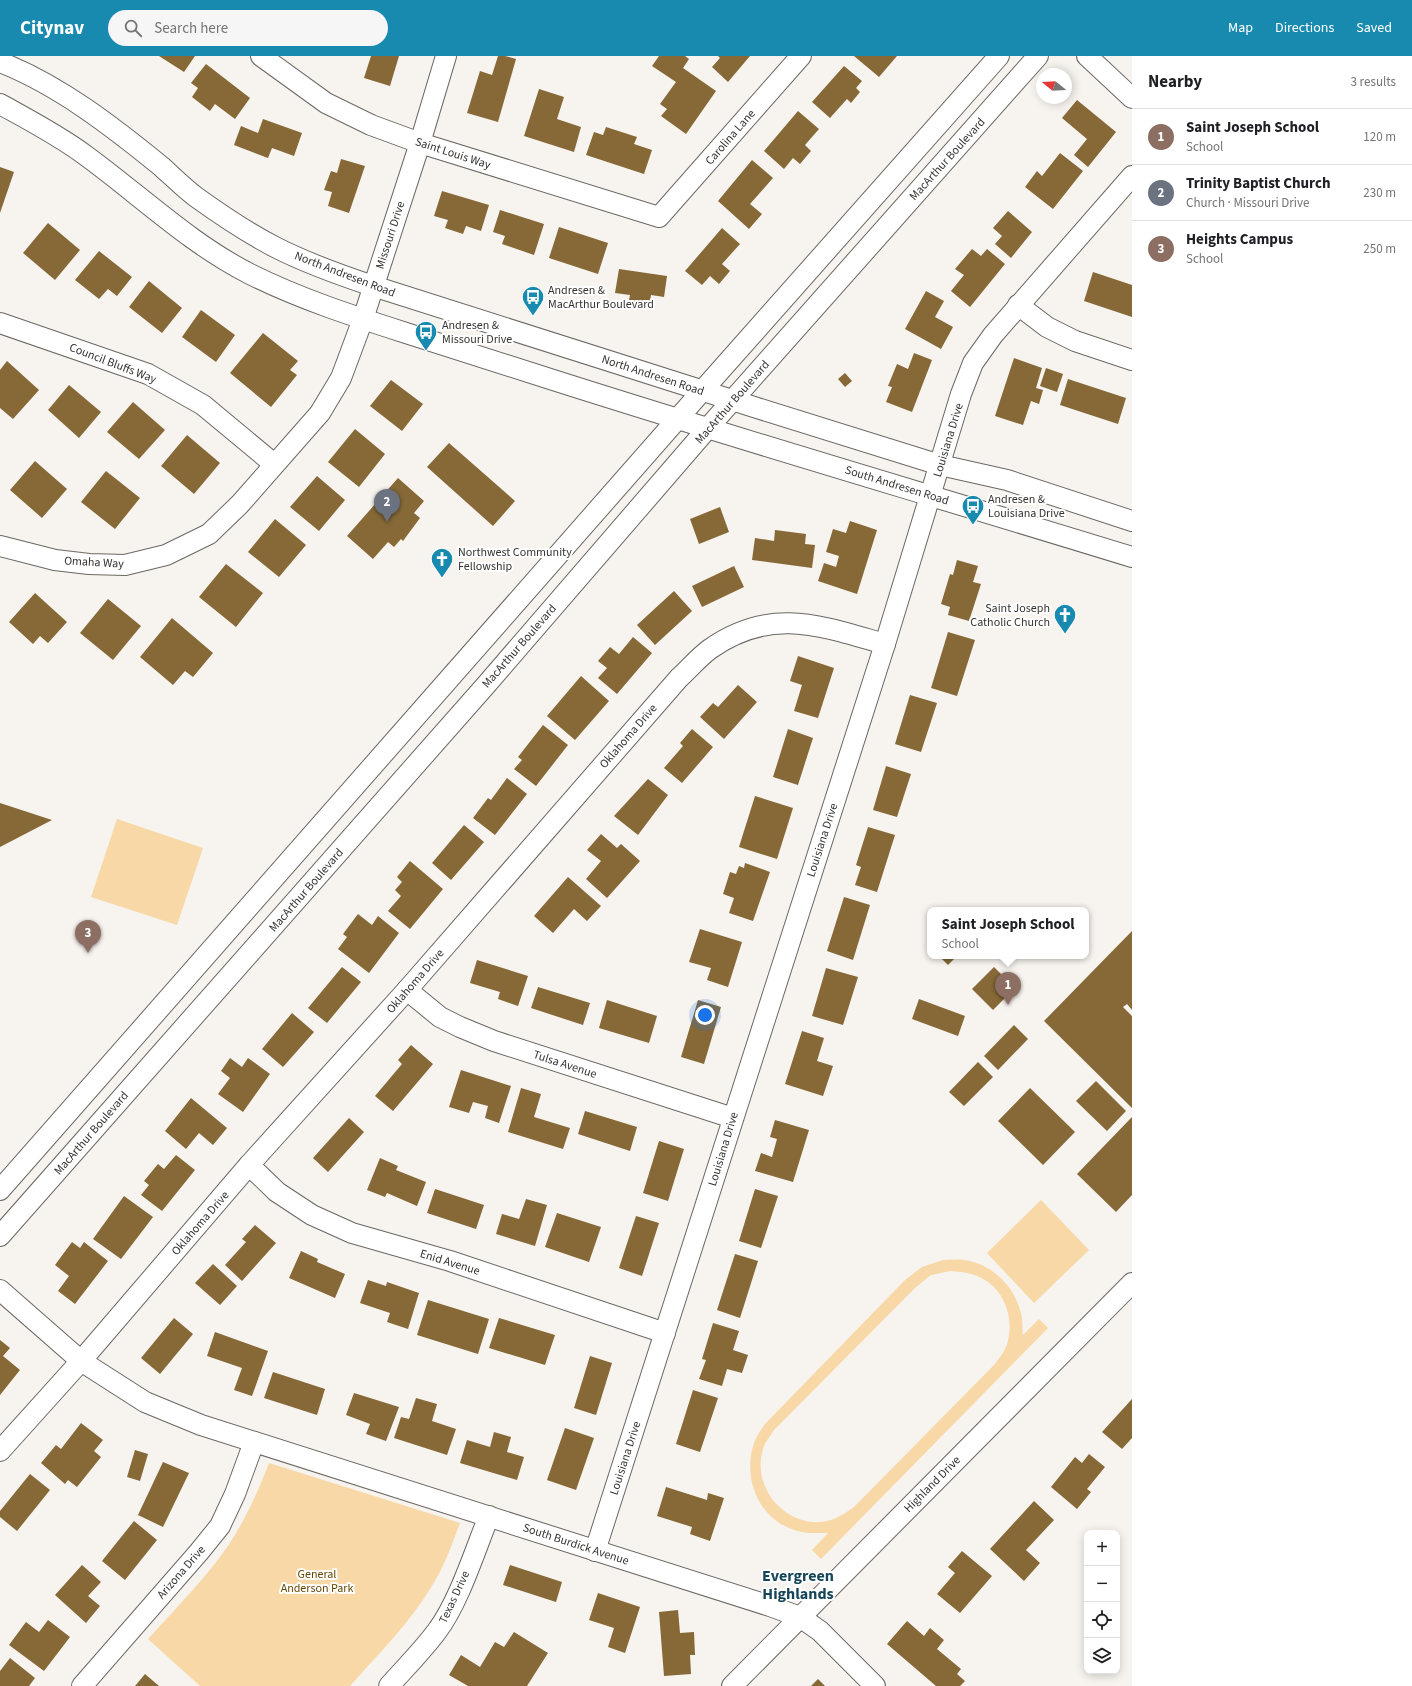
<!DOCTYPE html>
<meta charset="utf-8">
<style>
body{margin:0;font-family:"Source Sans 3",sans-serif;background:#f6f6f6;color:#202124}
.controls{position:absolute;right:12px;bottom:12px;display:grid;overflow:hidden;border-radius:8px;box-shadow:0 2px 10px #0003}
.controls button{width:36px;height:36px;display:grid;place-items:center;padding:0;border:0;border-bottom:1px solid #e0e0e0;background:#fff;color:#202124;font:20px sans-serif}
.compass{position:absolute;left:1036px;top:12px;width:36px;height:36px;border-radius:50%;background:#fff;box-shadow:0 2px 10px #0003;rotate:288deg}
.you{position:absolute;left:705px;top:959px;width:14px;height:14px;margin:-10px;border:3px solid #fff;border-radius:50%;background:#1a73e8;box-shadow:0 0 0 6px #1a73e833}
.badge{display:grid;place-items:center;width:26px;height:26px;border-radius:50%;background:#198aaf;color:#fff;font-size:13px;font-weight:700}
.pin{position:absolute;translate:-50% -33px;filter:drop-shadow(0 1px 2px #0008)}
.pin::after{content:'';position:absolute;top:21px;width:14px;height:12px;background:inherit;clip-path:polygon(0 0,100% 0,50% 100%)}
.popup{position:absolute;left:927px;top:851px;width:162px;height:52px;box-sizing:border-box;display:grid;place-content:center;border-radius:8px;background:#fff;filter:drop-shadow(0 1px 3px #0005);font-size:13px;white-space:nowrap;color:#757577}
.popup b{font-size:15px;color:#202124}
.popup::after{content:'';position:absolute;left:50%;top:100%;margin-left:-8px;border:8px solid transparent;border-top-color:#fff}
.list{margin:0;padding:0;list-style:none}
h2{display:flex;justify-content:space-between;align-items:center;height:52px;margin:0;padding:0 16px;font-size:17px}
h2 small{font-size:13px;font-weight:400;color:#757577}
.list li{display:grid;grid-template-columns:26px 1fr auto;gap:12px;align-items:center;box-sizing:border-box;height:56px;padding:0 16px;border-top:1px solid #e0e0e0}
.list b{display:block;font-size:15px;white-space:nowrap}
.list p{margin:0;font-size:13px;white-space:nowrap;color:#757577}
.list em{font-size:13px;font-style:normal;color:#757577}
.icon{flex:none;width:22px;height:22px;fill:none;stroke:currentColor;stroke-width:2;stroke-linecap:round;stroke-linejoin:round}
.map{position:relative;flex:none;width:1132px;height:1630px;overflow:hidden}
header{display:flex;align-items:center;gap:24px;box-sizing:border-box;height:56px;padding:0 20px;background:#198aaf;color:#fff}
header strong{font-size:19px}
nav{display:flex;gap:22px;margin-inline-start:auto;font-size:14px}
.search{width:280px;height:36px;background:#f6f6f6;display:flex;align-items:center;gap:10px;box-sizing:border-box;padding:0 14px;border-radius:22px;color:#757577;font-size:15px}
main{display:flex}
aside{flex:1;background:#fff}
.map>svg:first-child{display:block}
</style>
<header>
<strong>Citynav</strong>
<div class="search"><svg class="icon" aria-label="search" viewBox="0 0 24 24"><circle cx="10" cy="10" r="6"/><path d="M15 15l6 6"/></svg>Search here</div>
<nav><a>Map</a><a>Directions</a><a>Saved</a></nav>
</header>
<main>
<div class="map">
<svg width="1132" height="1630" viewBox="0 0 1132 1630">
<rect width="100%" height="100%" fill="#f7f3ee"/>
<!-- green -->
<g fill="#f8d8a6" fill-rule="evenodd">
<polygon points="117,763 203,792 177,869 91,841"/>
<polygon points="1041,1144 1089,1194 1034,1247 987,1197"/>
<path d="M943,1204C950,1204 957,1203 964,1204C992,1208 1015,1230 1021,1258C1023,1264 1022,1272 1023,1279L1039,1263L1048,1272L821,1503L812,1494L828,1477C815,1477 802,1478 789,1472C756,1458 743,1419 754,1387C756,1381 761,1374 765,1368L905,1224L922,1211ZM950,1215C963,1216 974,1217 985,1224C1007,1237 1016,1270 1005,1293C1003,1298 998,1303 995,1308L854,1451C844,1458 834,1465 821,1466C781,1469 750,1427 764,1390C766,1385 771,1379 774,1374L916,1231L931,1219Z"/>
<path d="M269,1407L460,1467C452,1488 445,1509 433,1528C411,1566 379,1597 350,1630H200L148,1583C175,1553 205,1523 228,1490C245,1464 258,1436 269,1407Z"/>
</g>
<!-- building -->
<g fill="#866937">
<polygon points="159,0 195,0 184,16"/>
<polygon points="371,0 399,0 390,30 364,22"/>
<polygon points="498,0 505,0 516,3 498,66 467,57 480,15 492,19"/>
<polygon points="659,0 685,0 689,3 683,12 716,35 686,78 661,60 667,53 660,48 676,26 652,10"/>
<polygon points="718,0 750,0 728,26 712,11 720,2"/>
<polygon points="854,0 897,0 879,21"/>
<polygon points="206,8 250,42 235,63 215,48 210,55 192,41 198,32 191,27"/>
<polygon points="844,10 862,25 856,32 860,36 851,47 847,43 830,62 812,46"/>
<polygon points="539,33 564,41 557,63 581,71 574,96 524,80"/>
<polygon points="1077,44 1116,76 1088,111 1074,99 1087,83 1062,62"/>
<polygon points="798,55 819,73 805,89 811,95 800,108 793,102 784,113 764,95"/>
<polygon points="263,63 302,77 294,100 272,92 268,102 234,89 241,70 258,77"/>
<polygon points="606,71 637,81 634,88 652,94 644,118 586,99 594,76 603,79"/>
<polygon points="1060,97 1083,115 1053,153 1025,131 1037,115 1042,120"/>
<polygon points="341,103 365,110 349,157 328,150 332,136 324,134 331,115 337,117"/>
<polygon points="752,104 773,122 750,148 762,158 749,173 718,145"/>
<polygon points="0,111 14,116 0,157"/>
<polygon points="442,135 489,149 481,175 466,170 463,178 445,172 448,164 434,160"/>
<polygon points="500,154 544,168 534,199 502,188 505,180 493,176"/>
<polygon points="1008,155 1032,176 1011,202 995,188 1002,180 993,172"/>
<polygon points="48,167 80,194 55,224 23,197"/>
<polygon points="559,171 608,187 598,218 549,202"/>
<polygon points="722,172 740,188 722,208 730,215 719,228 710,220 702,229 685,215"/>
<polygon points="972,193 981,200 987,193 1005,208 970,251 951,235 964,219 955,213"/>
<polygon points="99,195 132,221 117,240 108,233 99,243 75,224"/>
<polygon points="619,213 667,220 664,241 651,239 650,247 629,244 630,239 615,237"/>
<polygon points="1093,216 1132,229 1132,261 1084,245"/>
<polygon points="149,225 182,252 162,277 129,251"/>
<polygon points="926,235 944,245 935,261 953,271 941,293 905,273"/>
<polygon points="201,254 235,279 216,306 182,281"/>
<polygon points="263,277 298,305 290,314 297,319 271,351 230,317"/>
<polygon points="914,297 932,304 912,356 886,346 892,331 888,330 897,308 908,313"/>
<polygon points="1014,302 1042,312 1036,332 1043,334 1039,348 1031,345 1023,369 995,360"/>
<polygon points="7,305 39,334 13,363 0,352 0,314"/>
<polygon points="1046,312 1063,318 1057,336 1040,330"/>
<polygon points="845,317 852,325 845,331 838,323"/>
<polygon points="1068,323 1126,342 1118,368 1060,349"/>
<polygon points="391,324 423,348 402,375 370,350"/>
<polygon points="69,329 101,356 79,382 48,354"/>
<polygon points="133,346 165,374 139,403 107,376"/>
<polygon points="355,373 385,398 359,431 328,406"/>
<polygon points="187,379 220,407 194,438 161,410"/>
<polygon points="449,387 515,445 493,470 427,411"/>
<polygon points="35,405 67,433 42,462 10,434"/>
<polygon points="106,415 140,442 115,473 81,446"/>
<polygon points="317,420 345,444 319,475 290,451"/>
<polygon points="398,422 424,445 414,457 420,462 403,485 401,483 394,491 388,486 373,503 347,480"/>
<polygon points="720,451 729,476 699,488 690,463"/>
<polygon points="275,463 306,489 279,521 248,496"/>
<polygon points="850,465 877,474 857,538 818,525 824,507 836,511 839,500 826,496 833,473 846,477"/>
<polygon points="775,474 806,478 805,488 815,489 812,512 752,504 755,482 774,485"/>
<polygon points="957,504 978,510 973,526 981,528 969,565 948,559 950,551 941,548 950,518 953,519"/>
<polygon points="226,508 263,537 236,571 199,541"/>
<polygon points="734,510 744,531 702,551 692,530"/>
<polygon points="674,535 692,555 655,589 637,569"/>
<polygon points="35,537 67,566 48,587 40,580 33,588 9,566"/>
<polygon points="108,543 141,570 113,604 80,577"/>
<polygon points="172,562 213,597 193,621 185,615 173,629 140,601"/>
<polygon points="948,576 975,584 957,640 931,632"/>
<polygon points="633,581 652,597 617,638 598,622 607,612 598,605 610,591 619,598"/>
<polygon points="798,600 834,612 818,662 794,655 802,629 790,625"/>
<polygon points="581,620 609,645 575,684 547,660"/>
<polygon points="738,629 757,646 724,683 700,661 713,647 718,651"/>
<polygon points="910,639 937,647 921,696 895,688"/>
<polygon points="543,669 568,689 536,730 514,713 522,704 518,701"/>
<polygon points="692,673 713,691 682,727 664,712 683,690 680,687"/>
<polygon points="788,673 813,682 798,729 773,721"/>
<polygon points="886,710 911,718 897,761 873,754"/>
<polygon points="507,722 527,738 495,779 473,762 488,742 491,744"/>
<polygon points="648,723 668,739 638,779 614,760"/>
<polygon points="755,740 793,752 777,803 739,791"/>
<polygon points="0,747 52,764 0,791"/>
<polygon points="464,769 484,786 451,824 432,807"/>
<polygon points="868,771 895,779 877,836 855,829 861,811 856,809"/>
<polygon points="601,778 617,792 621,788 640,805 607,842 586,823 601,805 587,794"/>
<polygon points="410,805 443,833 410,873 388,855 401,840 395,834 402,826 397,821"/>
<polygon points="745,807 770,816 753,865 729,857 734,842 723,838 730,816 736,818 739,810 744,812"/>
<polygon points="568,821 601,850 587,865 574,853 553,877 534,860"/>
<polygon points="844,841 870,849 853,904 827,895"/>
<polygon points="358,858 372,869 378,860 399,877 369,917 338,893 347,881 343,878"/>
<polygon points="700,873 742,886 728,931 707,924 711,912 689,906"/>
<polygon points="1132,875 1132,954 1127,948 1123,951 1132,960 1132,1052 1044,965"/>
<polygon points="939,900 957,900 948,909"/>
<polygon points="477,904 528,920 518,950 498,943 500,936 470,927"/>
<polygon points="342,911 361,926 327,967 308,952"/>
<polygon points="994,911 1015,932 993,954 972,933"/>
<polygon points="826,912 858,921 843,969 812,960"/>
<polygon points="538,931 590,947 583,969 531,952"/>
<polygon points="919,943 965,960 958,980 912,963"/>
<polygon points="607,944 657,960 649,987 599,972"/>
<polygon points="698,944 721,951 704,1008 681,1001"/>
<polygon points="292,957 314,976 283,1011 262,993"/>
<polygon points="1014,969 1028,983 998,1014 984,1000"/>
<polygon points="802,975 824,982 817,1005 833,1010 823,1040 785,1028"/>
<polygon points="411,989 433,1008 393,1055 375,1040 402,1008 398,1004"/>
<polygon points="230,1002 242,1011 248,1002 270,1018 243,1056 218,1038 230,1022 221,1015"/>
<polygon points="978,1006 993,1021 964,1050 949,1036"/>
<polygon points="461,1014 511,1030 499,1067 485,1062 488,1050 473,1046 469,1057 449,1051"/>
<polygon points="1096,1025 1126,1055 1107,1075 1076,1045"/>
<polygon points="521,1032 541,1038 534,1061 570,1072 563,1093 508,1076"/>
<polygon points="1030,1032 1075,1076 1043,1109 998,1065"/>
<polygon points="191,1042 227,1072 213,1089 199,1077 186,1093 165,1075"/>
<polygon points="585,1055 637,1071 630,1095 578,1078"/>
<polygon points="1132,1061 1132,1139 1116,1156 1077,1118"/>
<polygon points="349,1062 364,1076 328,1116 313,1102"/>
<polygon points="775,1064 809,1074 793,1126 755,1115 761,1097 772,1101 777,1083 770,1081"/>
<polygon points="659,1085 684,1093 668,1145 643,1137"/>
<polygon points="176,1099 195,1114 162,1155 141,1139 149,1129 144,1125 158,1108 164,1113"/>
<polygon points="380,1102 398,1110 396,1114 426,1126 417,1150 387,1137 385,1141 367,1134"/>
<polygon points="435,1133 484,1149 476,1173 427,1157"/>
<polygon points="755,1133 778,1140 761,1192 739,1185"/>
<polygon points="124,1140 153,1161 121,1203 93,1183"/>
<polygon points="526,1143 547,1149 535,1190 496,1178 502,1158 519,1163"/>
<polygon points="557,1157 601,1171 589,1206 545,1191"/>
<polygon points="636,1160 659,1167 642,1220 619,1212"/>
<polygon points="255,1169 276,1187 242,1225 225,1209 246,1186 242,1183"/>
<polygon points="72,1186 80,1192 84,1186 108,1205 75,1248 58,1235 69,1220 55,1209"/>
<polygon points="301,1195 318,1203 317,1206 345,1218 335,1242 289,1222"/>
<polygon points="735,1198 758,1205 740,1262 717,1254"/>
<polygon points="213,1208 237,1230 220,1249 195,1227"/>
<polygon points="368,1224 386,1230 387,1226 419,1237 408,1273 387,1266 390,1257 360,1247"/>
<polygon points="428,1244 489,1263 478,1298 417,1279"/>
<polygon points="174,1262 193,1278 160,1318 141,1302"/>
<polygon points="499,1262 555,1279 545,1309 489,1292"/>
<polygon points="713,1267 739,1275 733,1294 748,1299 742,1317 727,1313 722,1330 699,1323 706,1304 702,1303"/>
<polygon points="215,1276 268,1295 252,1340 234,1334 242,1312 207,1300"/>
<polygon points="0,1284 10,1292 3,1300 20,1314 0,1339"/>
<polygon points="590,1300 612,1307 596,1359 574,1352"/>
<polygon points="273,1316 325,1333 317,1359 264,1342"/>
<polygon points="693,1334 718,1342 700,1396 676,1388"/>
<polygon points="354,1337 399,1351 386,1385 366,1378 370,1368 346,1359"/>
<polygon points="416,1342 437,1348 432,1365 456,1373 447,1399 394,1382 401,1361 409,1363"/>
<polygon points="1132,1343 1132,1382 1122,1393 1102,1376"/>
<polygon points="81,1367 103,1384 94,1395 101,1401 77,1431 68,1424 65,1428 41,1407 56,1389 61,1393"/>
<polygon points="565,1372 594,1382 576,1434 547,1424"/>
<polygon points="494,1376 511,1381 507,1396 524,1401 517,1424 460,1407 467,1384 490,1391"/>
<polygon points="135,1394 148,1398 140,1425 127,1421"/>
<polygon points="1089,1398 1105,1411 1087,1433 1091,1436 1077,1453 1051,1431 1075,1401 1082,1407"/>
<polygon points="163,1406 189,1417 163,1471 138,1459"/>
<polygon points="30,1418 50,1434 17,1475 0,1461 0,1455"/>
<polygon points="666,1431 707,1444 708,1437 724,1442 710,1485 690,1478 692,1471 657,1460"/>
<polygon points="1034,1445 1054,1464 1026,1494 1040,1507 1024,1525 990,1493"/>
<polygon points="134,1465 157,1484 125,1524 102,1505"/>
<polygon points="962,1495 992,1520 960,1557 937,1538 955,1517 948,1511"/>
<polygon points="82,1509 101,1526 88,1540 100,1550 86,1567 55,1539"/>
<polygon points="510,1509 562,1526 556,1546 503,1529"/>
<polygon points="598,1537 640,1551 625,1597 608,1591 614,1572 589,1564"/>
<polygon points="678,1554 680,1577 694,1576 695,1599 690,1599 691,1618 664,1620 659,1556"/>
<polygon points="48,1564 70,1581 44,1615 9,1589 26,1566 39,1576"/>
<polygon points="907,1565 924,1580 930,1572 944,1584 937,1593 961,1613 957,1618 965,1625 960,1630 936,1630 887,1588"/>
<polygon points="514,1576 548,1597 527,1630 468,1630 449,1619 461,1599 480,1611 495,1586 504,1591"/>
<polygon points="10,1602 35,1622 29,1630 0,1630 0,1615"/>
<polygon points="145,1618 159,1630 135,1630"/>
<polygon points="818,1623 825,1630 811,1630"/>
</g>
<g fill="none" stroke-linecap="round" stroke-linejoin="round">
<!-- minor casing -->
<g stroke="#6b6864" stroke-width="22">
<g id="minor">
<polyline points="261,0 326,47 371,69 420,87 659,161 801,0"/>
<polyline points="1087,0 1132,42"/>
<path d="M0,6C59,29 113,71 162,111C173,121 184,132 196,141C221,159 248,177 275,191C306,207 340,219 373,230L754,351L940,409L1007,424L1132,465"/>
<path d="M0,48C29,64 58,79 85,99C140,139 189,187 250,218C300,243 353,260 406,277C453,292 500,307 547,322C741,384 937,441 1132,501"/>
<polyline points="1018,249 1047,271 1075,285 1132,304"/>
<polyline points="0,267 148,318 203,349 274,408"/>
<polyline points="0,490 55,504 89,508 125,509 166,499 209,478 240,448 320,357 341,322 363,263 420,87 446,0"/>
<polyline points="407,934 440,961 460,971 494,985 733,1062"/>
<polyline points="249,1109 277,1136 312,1159 352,1177 450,1205 665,1277"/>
<polyline points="0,1134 702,335 999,0"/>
<polyline points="0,1180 486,629 707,373 1038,0"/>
<polyline points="0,1234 81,1305 145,1346 201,1369 770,1550 800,1561 820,1575 875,1630"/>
<path d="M0,1395L81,1305L249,1109L407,934L679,622C689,613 699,601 710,593C771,550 821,570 885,588"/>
<polyline points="595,1495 885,588 961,338 973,307 993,279 1132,120"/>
<polyline points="82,1630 199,1496 220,1470 235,1438 254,1386"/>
<path d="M389,1630C405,1612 423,1594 437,1575C459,1546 475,1494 489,1460"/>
<polyline points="732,1630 1132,1227"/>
</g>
</g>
<!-- minor -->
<use href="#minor" stroke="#fff" stroke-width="20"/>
</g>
<!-- icons -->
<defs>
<g id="bus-pin" transform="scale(1.15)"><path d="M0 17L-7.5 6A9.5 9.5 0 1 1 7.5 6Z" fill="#198aaf" stroke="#fff"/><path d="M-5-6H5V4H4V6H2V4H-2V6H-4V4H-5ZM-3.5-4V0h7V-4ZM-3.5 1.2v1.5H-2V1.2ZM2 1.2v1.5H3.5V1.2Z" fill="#fff"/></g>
<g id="church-pin" transform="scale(1.15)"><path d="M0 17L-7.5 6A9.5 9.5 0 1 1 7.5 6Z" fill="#198aaf" stroke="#fff"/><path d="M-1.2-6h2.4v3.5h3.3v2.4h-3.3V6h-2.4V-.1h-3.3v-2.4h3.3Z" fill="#fff"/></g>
</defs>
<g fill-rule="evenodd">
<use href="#bus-pin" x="533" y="241"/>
<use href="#bus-pin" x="426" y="276"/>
<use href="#bus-pin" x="973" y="450"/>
<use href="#church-pin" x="442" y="503"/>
<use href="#church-pin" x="1065" y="559"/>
</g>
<g text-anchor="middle" stroke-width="4" stroke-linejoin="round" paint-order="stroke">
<!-- street labels -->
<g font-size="12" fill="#363432" stroke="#fff">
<text transform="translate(730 81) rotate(-49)" y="4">Carolina Lane</text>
<text transform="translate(453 97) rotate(18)" y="4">Saint Louis Way</text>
<text transform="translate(947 103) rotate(-48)" y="4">MacArthur Boulevard</text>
<text transform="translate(390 179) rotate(-72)" y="4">Missouri Drive</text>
<text transform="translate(345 218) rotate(21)" y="4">North Andresen Road</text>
<text transform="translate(113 307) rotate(21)" y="4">Council Bluffs Way</text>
<text transform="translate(653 319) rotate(18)" y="4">North Andresen Road</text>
<text transform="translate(732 346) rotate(-49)" y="4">MacArthur Boulevard</text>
<text transform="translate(948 384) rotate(-73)" y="4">Louisiana Drive</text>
<text transform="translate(897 429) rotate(17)" y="4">South Andresen Road</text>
<text transform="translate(94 506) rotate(3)" y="4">Omaha Way</text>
<text transform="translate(519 590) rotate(-49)" y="4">MacArthur Boulevard</text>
<text transform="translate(628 680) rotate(-49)" y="4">Oklahoma Drive</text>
<text transform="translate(822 784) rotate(-72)" y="4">Louisiana Drive</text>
<text transform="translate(306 834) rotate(-49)" y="4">MacArthur Boulevard</text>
<text transform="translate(415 925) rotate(-49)" y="4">Oklahoma Drive</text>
<text transform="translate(565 1008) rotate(18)" y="4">Tulsa Avenue</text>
<text transform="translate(91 1077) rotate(-49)" y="4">MacArthur Boulevard</text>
<text transform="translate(723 1093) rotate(-73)" y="4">Louisiana Drive</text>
<text transform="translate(200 1167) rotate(-49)" y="4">Oklahoma Drive</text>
<text transform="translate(450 1206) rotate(17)" y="4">Enid Avenue</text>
<text transform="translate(625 1402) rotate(-72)" y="4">Louisiana Drive</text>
<text transform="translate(932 1428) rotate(-45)" y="4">Highland Drive</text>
<text transform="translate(576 1488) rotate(18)" y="4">South Burdick Avenue</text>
<text transform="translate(181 1516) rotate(-49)" y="4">Arizona Drive</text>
<text transform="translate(454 1541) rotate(-65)" y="4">Texas Drive</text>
</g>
<!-- poi labels -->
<g font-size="12" fill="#363432" stroke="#fff" text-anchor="start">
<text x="548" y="238">Andresen &amp;<tspan x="548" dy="14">MacArthur Boulevard</tspan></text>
<text x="442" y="273">Andresen &amp;<tspan x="442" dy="14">Missouri Drive</tspan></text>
<text x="988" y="447">Andresen &amp;<tspan x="988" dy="14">Louisiana Drive</tspan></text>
<text x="458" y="500">Northwest Community<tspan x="458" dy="14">Fellowship</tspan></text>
<text x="1050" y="556" text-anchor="end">Saint Joseph<tspan x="1050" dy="14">Catholic Church</tspan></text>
</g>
<!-- park labels -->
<g font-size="12" fill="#664704" stroke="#fff">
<text x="317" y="1522">General<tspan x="317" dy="14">Anderson Park</tspan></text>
</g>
<!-- district labels -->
<g font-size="16" font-weight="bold" fill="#154658" stroke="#fff">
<text x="798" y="1525">Evergreen<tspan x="798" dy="18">Highlands</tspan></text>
</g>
</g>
</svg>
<div class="controls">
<button>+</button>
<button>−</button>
<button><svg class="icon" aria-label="locate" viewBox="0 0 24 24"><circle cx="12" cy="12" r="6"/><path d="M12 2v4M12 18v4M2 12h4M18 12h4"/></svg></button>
<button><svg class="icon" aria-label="layers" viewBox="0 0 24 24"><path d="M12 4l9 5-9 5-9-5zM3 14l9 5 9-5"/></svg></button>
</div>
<svg class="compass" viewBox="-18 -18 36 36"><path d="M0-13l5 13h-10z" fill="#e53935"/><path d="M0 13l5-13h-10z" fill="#757577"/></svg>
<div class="you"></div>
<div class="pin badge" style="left:1008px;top:949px;background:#8d6e63">1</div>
<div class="popup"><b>Saint Joseph School</b>School</div>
<div class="pin badge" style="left:387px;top:466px;background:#6b7280">2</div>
<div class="pin badge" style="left:88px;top:897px;background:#8d6e63">3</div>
</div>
<aside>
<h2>Nearby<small>3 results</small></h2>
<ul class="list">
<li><span class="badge" style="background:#8d6e63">1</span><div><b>Saint Joseph School</b><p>School</p></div><em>120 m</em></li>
<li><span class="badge" style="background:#6b7280">2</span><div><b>Trinity Baptist Church</b><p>Church · Missouri Drive</p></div><em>230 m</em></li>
<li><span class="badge" style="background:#8d6e63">3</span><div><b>Heights Campus</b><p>School</p></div><em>250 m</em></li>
</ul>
</aside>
</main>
